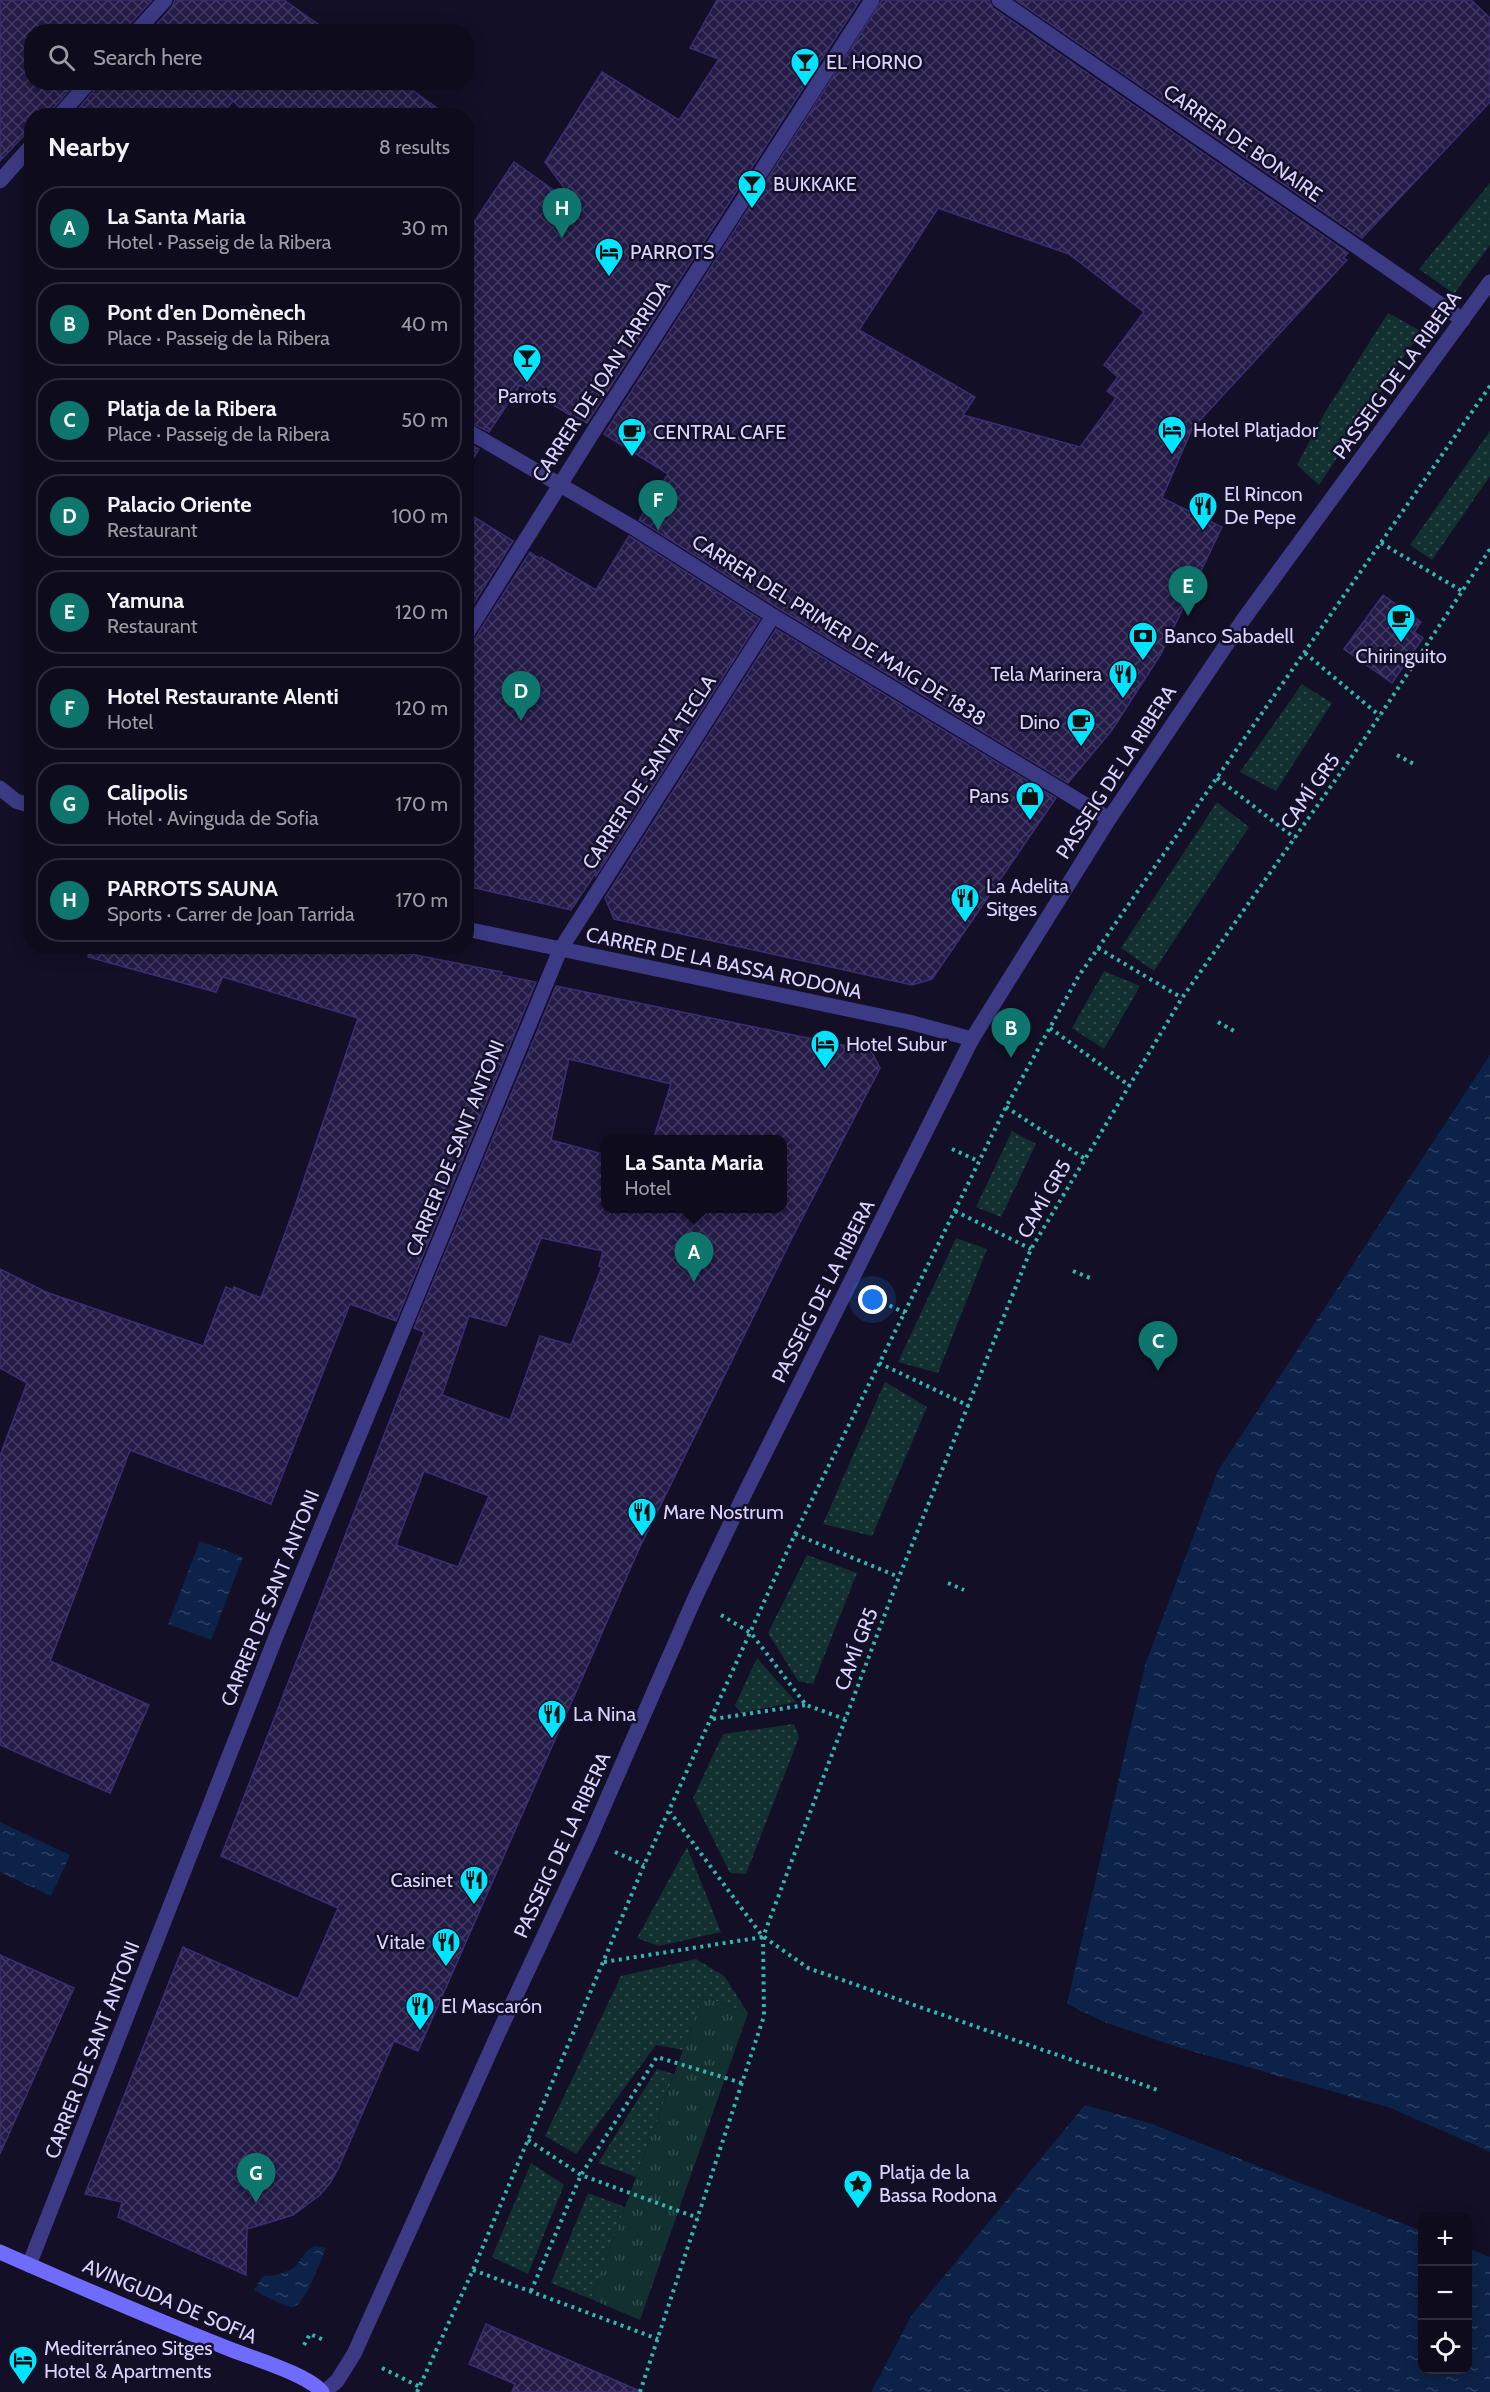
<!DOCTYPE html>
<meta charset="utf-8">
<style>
body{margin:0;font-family:Cabin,sans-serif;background:#171425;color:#f1f3f6}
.controls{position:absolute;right:18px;bottom:18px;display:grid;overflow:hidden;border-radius:12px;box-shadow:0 3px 15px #0003}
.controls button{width:54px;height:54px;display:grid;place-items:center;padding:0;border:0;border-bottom:2px solid #2e2b3b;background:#0e0b1c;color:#f1f3f6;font:30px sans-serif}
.you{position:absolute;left:873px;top:1300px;width:21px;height:21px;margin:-15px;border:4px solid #fff;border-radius:50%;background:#1a73e8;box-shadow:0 0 0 9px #1a73e833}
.badge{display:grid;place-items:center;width:39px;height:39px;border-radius:50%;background:#0f766e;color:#fff;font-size:20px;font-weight:700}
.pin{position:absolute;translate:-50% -50px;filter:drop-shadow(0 2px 3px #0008)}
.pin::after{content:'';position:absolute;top:32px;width:21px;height:18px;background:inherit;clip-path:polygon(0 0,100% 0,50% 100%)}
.popup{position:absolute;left:601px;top:1135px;width:186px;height:78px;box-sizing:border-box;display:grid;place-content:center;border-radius:12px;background:#0e0b1c;filter:drop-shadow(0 2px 4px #0005);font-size:20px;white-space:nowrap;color:#9b9ba3}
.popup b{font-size:22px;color:#f1f3f6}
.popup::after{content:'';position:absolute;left:50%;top:100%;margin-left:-12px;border:12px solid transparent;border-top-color:#0e0b1c}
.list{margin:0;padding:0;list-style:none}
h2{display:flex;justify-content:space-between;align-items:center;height:78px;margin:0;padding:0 24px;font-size:26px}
h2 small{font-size:20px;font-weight:400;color:#9b9ba3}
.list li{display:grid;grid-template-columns:39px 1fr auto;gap:18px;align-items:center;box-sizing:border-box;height:84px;margin:0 12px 12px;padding:0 12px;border:2px solid #2e2b3b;border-radius:24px}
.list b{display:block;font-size:22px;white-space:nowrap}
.list p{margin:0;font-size:20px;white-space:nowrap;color:#9b9ba3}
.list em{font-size:20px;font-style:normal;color:#9b9ba3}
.icon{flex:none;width:33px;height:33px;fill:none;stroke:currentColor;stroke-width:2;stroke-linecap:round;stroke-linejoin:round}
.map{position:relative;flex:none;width:1490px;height:2392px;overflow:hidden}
.search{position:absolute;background:#0e0b1c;box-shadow:0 3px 15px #0003;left:24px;top:24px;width:450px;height:66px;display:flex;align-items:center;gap:15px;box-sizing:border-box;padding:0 21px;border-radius:24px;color:#9b9ba3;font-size:22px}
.panel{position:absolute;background:#0e0b1c;box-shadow:0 3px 15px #0003;left:24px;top:108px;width:450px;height:846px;border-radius:24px}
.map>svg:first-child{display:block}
</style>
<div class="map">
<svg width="1490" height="2392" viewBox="0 0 1490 2392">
<defs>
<pattern id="grass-dots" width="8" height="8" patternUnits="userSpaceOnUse" patternTransform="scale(1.5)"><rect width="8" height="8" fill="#12302f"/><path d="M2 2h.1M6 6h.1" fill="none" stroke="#344d4e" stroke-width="1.8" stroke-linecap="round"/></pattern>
<pattern id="park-tufts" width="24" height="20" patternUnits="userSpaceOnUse" patternTransform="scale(1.5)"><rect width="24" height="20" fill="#12302f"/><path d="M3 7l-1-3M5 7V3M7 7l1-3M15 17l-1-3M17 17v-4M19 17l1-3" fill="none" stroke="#344d4e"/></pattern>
<pattern id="water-ripples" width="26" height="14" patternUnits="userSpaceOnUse" patternTransform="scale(1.5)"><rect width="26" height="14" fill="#0c2248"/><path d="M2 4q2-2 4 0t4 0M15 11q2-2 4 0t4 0" fill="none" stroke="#2f4163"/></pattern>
<pattern id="building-cross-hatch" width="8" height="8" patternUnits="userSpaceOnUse" patternTransform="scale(1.5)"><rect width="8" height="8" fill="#241b47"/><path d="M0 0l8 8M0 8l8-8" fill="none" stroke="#433b63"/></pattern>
</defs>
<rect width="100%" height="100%" fill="#130f26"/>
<!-- grass -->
<g fill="url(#grass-dots)">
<polygon points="1490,183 1490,245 1454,294 1419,269"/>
<polygon points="1388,313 1421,331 1319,485 1297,465 1324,414"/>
<polygon points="1490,431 1490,476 1432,560 1410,545"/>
<polygon points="1302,684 1332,703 1276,791 1240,772"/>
<polygon points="1217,802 1249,827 1154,971 1121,948"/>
<polygon points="1104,971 1140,986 1104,1049 1072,1028"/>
<polygon points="1012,1131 1036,1144 1001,1217 976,1207"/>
<polygon points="956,1238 987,1249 938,1373 898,1362"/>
<polygon points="885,1382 927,1407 872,1536 823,1524"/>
<polygon points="807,1555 857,1573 813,1684 798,1681 768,1633"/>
<polygon points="757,1658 796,1702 741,1713 735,1705"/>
<polygon points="794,1724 799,1737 746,1874 730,1873 693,1798 723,1734"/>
<polygon points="687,1847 721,1932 659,1946 637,1938"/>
<polygon points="696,1959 724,1976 748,2013 703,1996 683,2050 656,2045 576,2154 545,2136 621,1976"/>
<polygon points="657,2069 674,2074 636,2177 598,2163"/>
<polygon points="531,2163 564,2185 528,2274 492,2257"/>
<polygon points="588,2193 625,2207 591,2299 551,2283"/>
</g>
<!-- park -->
<polygon fill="url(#park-tufts)" points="703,1996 748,2013 640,2320 591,2299"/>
<!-- water -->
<g fill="url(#water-ripples)">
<polygon points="1490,1055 1490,2152 1390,2108 1177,2047 1106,2023 1067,2004 1145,1665 1218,1471"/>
<polygon points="200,1541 243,1557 211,1640 168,1624"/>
<polygon points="0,1822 70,1855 51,1896 0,1872"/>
<polygon points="1085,2105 1150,2123 1422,2231 1422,2370 1468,2370 1468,2248 1490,2257 1490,2392 871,2392 912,2315"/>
<path d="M315,2246L326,2248C320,2261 306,2303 294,2307C288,2309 261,2294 254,2290L263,2276C274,2276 291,2273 298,2263C304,2256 306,2249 315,2246Z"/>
</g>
<!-- pier -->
<g fill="#130f26">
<polygon points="1064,2003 1106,2023 1177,2047 1390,2108 1490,2152 1490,2155 1389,2111 1176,2050 1105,2026 1065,2006"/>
<polygon points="1086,2103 1151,2120 1422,2227 1422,2231 1150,2123 1082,2104"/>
</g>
<!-- building -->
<g fill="url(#building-cross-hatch)" stroke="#3b2d73" stroke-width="1.5" fill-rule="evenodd">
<polygon points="0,0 152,0 129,25 126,32 32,32 32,82 76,82 52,110 49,116 32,116 32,127 0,161"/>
<polygon points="175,0 284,0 329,32 150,32 172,7"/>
<polygon points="717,0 860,0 587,423 576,417 575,418 520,385 489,432 466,420 466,234 514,162 579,208 545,162 602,72 679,120 719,59 690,48"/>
<path d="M882,0H989L993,8L1348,253L1343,258L1347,260L1192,429L1162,498L1222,527L1161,654L1112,730L1068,783L778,608L639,520L668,474L604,434ZM938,208L1069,254L1144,312L1104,365L1118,377L1107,391L1116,398L1080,447L963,415L975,397L859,330Z"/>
<polygon points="1016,0 1471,0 1490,18 1490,102 1362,238"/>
<polygon points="99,82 401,82 448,116 249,116 233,101 221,116 72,116 96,88"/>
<polygon points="466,442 479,449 466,470"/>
<polygon points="466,512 513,541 466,616"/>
<polygon points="629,536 760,619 596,876 595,874 571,910 466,886 466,645 474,640 530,552 540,559 541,557 596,590"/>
<polygon points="1383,595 1421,622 1414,632 1423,638 1392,683 1344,649"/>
<polygon points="776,629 1056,798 932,979 912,985 614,919 605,898"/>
<polygon points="90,946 370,946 502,972 501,975 536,982 396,1321 350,1304 271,1504 130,1450 50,1661 149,1705 110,1793 0,1745 0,1456 27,1383 0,1368 0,1269 46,1292 203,1346 226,1287 233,1290 234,1287 261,1298 295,1206 358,1018 223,977 216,992 88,957"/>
<path d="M556,986L871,1051L880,1068L793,1236L638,1551L418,2051L394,2041L338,2169L330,2183L320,2195L293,2215L247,2229L246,2275L118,2217L122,2202L85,2194L183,1947L298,1999L338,1908L221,1856L424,1332L414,1328ZM569,1059L671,1084L653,1140H783V1209H606V1155L551,1140ZM541,1238L603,1251L599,1266L602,1267L571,1345L540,1336L510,1420L442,1395L469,1316L506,1326ZM424,1471L489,1496L458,1567L396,1545Z"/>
<polygon points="0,1955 74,1988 0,2154"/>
<polygon points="486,2324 642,2392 512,2392 515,2384 469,2364"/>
</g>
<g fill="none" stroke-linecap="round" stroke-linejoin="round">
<!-- path -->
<g stroke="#2fb8b0" stroke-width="4" stroke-dasharray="3 4.5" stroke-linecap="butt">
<polyline points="1381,543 1462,591"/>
<polyline points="1305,653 1380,716"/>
<polyline points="1397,755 1414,764"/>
<polyline points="1217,778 1295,838"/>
<polyline points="1098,948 1182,998"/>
<polyline points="1218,1022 1234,1031"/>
<polyline points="1050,1028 1130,1086"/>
<polyline points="1006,1107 1085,1159"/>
<polyline points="952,1149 978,1161"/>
<polyline points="955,1211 1031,1249"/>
<polyline points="1073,1271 1090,1278"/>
<polyline points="876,1299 905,1313"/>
<polyline points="879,1363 969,1406"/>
<polyline points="795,1534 899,1577"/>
<polyline points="948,1583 964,1590"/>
<polyline points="721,1615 751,1633 806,1705 845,1719"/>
<polyline points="713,1719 806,1705"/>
<polyline points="615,1852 644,1865"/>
<polyline points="764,1937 808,1968 1158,2090"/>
<polyline points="604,1962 763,1937 670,1812"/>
<polyline points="528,2140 581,2175 698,2218"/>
<polyline points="473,2270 658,2339"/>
<polyline points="531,2291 581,2175 657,2057 742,2083"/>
<polyline points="304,2345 310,2334 326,2341"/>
<polyline points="382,2368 420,2387"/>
<polyline points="417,2392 473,2270 644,1865 795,1534 1006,1107 1078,977 1490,386"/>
<polyline points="640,2392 764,2016 763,1937 899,1577 1031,1249 1182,998 1367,735 1490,549"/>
</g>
<!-- street -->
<g stroke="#3d3a85" stroke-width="15">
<polyline points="999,0 1463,320"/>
<polyline points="136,32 165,0"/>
<polyline points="59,116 89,82"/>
<polyline points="0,181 32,145"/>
<polyline points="466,430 634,528 773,616 1109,819"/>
<polyline points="466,635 595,429 872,0"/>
<polyline points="0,788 16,801 32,806"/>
<polyline points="466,929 909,1022 972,1039"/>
<polyline points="29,2265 277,1634 560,950 773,616"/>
<polyline points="324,2392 337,2381 354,2354 498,2034 589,1840 694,1600 745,1493 972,1039 1109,819 1243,620 1490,282"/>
</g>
<!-- secondary -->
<path stroke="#6f6bff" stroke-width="15" d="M0,2252C75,2285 151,2318 227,2348C251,2358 308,2374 322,2392"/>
</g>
<!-- icons -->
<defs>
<g id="bar-pin" transform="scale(1.5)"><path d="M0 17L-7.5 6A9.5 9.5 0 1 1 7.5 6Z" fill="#00e5ff" stroke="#130f26"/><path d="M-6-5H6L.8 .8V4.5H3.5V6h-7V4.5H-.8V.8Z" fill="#111"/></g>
<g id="hotel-pin" transform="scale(1.5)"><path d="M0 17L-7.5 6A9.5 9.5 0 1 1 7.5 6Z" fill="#00e5ff" stroke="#130f26"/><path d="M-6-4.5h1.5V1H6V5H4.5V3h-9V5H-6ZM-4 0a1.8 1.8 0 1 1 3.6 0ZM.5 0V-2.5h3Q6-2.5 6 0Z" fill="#111"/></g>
<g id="cafe-pin" transform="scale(1.5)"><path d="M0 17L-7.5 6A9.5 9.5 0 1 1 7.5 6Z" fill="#00e5ff" stroke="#130f26"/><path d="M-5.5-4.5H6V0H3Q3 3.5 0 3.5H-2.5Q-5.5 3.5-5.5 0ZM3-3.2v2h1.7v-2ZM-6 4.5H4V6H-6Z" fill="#111"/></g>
<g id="restaurant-pin" transform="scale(1.5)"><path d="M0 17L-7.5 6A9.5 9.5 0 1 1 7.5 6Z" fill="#00e5ff" stroke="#130f26"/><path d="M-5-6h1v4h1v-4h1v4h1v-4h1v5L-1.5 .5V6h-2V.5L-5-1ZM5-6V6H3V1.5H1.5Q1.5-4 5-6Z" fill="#111"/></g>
<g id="bank-pin" transform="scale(1.5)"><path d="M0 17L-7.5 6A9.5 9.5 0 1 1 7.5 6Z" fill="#00e5ff" stroke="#130f26"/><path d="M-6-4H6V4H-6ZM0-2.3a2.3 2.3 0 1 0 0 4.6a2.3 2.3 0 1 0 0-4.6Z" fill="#111"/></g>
<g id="shop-pin" transform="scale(1.5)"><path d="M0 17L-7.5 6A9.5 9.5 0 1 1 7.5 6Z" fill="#00e5ff" stroke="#130f26"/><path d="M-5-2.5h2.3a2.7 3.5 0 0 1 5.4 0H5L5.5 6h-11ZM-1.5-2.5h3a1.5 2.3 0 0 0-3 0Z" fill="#111"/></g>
<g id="sight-pin" transform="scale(1.5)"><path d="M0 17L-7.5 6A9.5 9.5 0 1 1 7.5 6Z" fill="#00e5ff" stroke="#130f26"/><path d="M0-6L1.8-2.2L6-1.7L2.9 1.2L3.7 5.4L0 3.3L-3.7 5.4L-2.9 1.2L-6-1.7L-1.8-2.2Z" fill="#111"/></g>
</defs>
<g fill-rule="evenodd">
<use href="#bar-pin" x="805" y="62"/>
<use href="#bar-pin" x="752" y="184"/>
<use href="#hotel-pin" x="609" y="252"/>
<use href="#bar-pin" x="527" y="358"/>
<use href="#hotel-pin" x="1172" y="430"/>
<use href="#cafe-pin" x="632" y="432"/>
<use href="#restaurant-pin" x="1203" y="506"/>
<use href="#cafe-pin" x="1401" y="618"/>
<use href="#bank-pin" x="1143" y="636"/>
<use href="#restaurant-pin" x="1123" y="674"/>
<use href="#cafe-pin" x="1081" y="722"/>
<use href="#shop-pin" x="1030" y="796"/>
<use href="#restaurant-pin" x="965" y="898"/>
<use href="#hotel-pin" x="825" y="1044"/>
<use href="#restaurant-pin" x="642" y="1512"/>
<use href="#restaurant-pin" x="552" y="1714"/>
<use href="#restaurant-pin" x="474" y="1880"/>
<use href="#restaurant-pin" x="446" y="1942"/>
<use href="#restaurant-pin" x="420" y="2006"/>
<use href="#sight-pin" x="858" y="2184"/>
<use href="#hotel-pin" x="23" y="2360"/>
</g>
<g text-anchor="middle" stroke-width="5" stroke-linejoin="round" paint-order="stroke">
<!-- poi labels -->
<g font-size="20" fill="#d9d4ff" stroke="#130f26" text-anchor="start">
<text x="826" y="69">EL HORNO</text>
<text x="773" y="191">BUKKAKE</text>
<text x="630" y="259">PARROTS</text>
<text x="527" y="403" text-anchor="middle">Parrots</text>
<text x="1193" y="437">Hotel Platjador</text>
<text x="653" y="439">CENTRAL CAFE</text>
<text x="1224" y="501">El Rincon<tspan x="1224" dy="23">De Pepe</tspan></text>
<text x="1164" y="643">Banco Sabadell</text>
<text x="1401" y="663" text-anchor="middle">Chiringuito</text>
<text x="1102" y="681" text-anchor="end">Tela Marinera</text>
<text x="1060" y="729" text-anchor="end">Dino</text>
<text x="1009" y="803" text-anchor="end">Pans</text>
<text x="986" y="893">La Adelita<tspan x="986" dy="23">Sitges</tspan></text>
<text x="846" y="1051">Hotel Subur</text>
<text x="663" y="1519">Mare Nostrum</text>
<text x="573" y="1721">La Nina</text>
<text x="453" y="1887" text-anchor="end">Casinet</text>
<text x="425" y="1949" text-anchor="end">Vitale</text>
<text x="441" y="2013">El Mascarón</text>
<text x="879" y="2179">Platja de la<tspan x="879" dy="23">Bassa Rodona</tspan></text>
<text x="44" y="2355">Mediterráneo Sitges<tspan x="44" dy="23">Hotel &amp; Apartments</tspan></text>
</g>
<!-- street labels -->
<g font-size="20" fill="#d9d4ff" stroke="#130f26">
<text transform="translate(1243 143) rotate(35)" y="7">CARRER DE BONAIRE</text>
<text transform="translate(1397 375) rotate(-54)" y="7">PASSEIG DE LA RIBERA</text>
<text transform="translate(601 381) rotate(-57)" y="7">CARRER DE JOAN TARRIDA</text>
<text transform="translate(839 630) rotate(32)" y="7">CARRER DEL PRIMER DE MAIG DE 1838</text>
<text transform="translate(649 772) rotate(-57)" y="7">CARRER DE SANTA TECLA</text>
<text transform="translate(1116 772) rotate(-57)" y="7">PASSEIG DE LA RIBERA</text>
<text transform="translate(1310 791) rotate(-55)" y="7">CAMÍ GR5</text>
<text transform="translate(724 963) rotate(12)" y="7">CARRER DE LA BASSA RODONA</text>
<text transform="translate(455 1148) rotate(-68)" y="7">CARRER DE SANT ANTONI</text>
<text transform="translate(1044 1199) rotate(-60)" y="7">CAMÍ GR5</text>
<text transform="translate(823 1291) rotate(-63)" y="7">PASSEIG DE LA RIBERA</text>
<text transform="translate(270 1598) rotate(-68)" y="7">CARRER DE SANT ANTONI</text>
<text transform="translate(856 1649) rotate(-69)" y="7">CAMÍ GR5</text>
<text transform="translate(562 1845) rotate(-65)" y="7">PASSEIG DE LA RIBERA</text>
<text transform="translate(92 2050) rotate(-69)" y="7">CARRER DE SANT ANTONI</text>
<text transform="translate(170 2301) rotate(23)" y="7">AVINGUDA DE SOFIA</text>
</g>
</g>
</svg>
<div class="controls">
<button>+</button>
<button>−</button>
<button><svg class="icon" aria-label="locate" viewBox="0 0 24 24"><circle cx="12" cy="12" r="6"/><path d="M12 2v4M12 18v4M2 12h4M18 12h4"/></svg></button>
</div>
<div class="you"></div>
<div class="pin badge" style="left:694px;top:1282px">A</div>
<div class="popup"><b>La Santa Maria</b>Hotel</div>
<div class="pin badge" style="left:1011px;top:1058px">B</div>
<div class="pin badge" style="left:1158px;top:1371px">C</div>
<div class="pin badge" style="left:521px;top:721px">D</div>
<div class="pin badge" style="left:1188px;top:616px">E</div>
<div class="pin badge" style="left:658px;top:530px">F</div>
<div class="pin badge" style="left:256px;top:2203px">G</div>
<div class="pin badge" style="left:562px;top:238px">H</div>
<div class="search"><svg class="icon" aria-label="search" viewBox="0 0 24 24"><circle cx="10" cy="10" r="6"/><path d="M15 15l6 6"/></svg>Search here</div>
<section class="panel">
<h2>Nearby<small>8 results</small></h2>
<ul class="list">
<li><span class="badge">A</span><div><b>La Santa Maria</b><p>Hotel · Passeig de la Ribera</p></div><em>30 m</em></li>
<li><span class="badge">B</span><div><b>Pont d'en Domènech</b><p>Place · Passeig de la Ribera</p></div><em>40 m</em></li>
<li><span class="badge">C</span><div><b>Platja de la Ribera</b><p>Place · Passeig de la Ribera</p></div><em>50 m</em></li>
<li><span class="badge">D</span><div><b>Palacio Oriente</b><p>Restaurant</p></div><em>100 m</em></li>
<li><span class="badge">E</span><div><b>Yamuna</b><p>Restaurant</p></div><em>120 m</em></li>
<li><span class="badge">F</span><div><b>Hotel Restaurante Alenti</b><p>Hotel</p></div><em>120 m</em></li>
<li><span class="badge">G</span><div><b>Calipolis</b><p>Hotel · Avinguda de Sofia</p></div><em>170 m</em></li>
<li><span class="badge">H</span><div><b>PARROTS SAUNA</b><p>Sports · Carrer de Joan Tarrida</p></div><em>170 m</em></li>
</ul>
</section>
</div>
